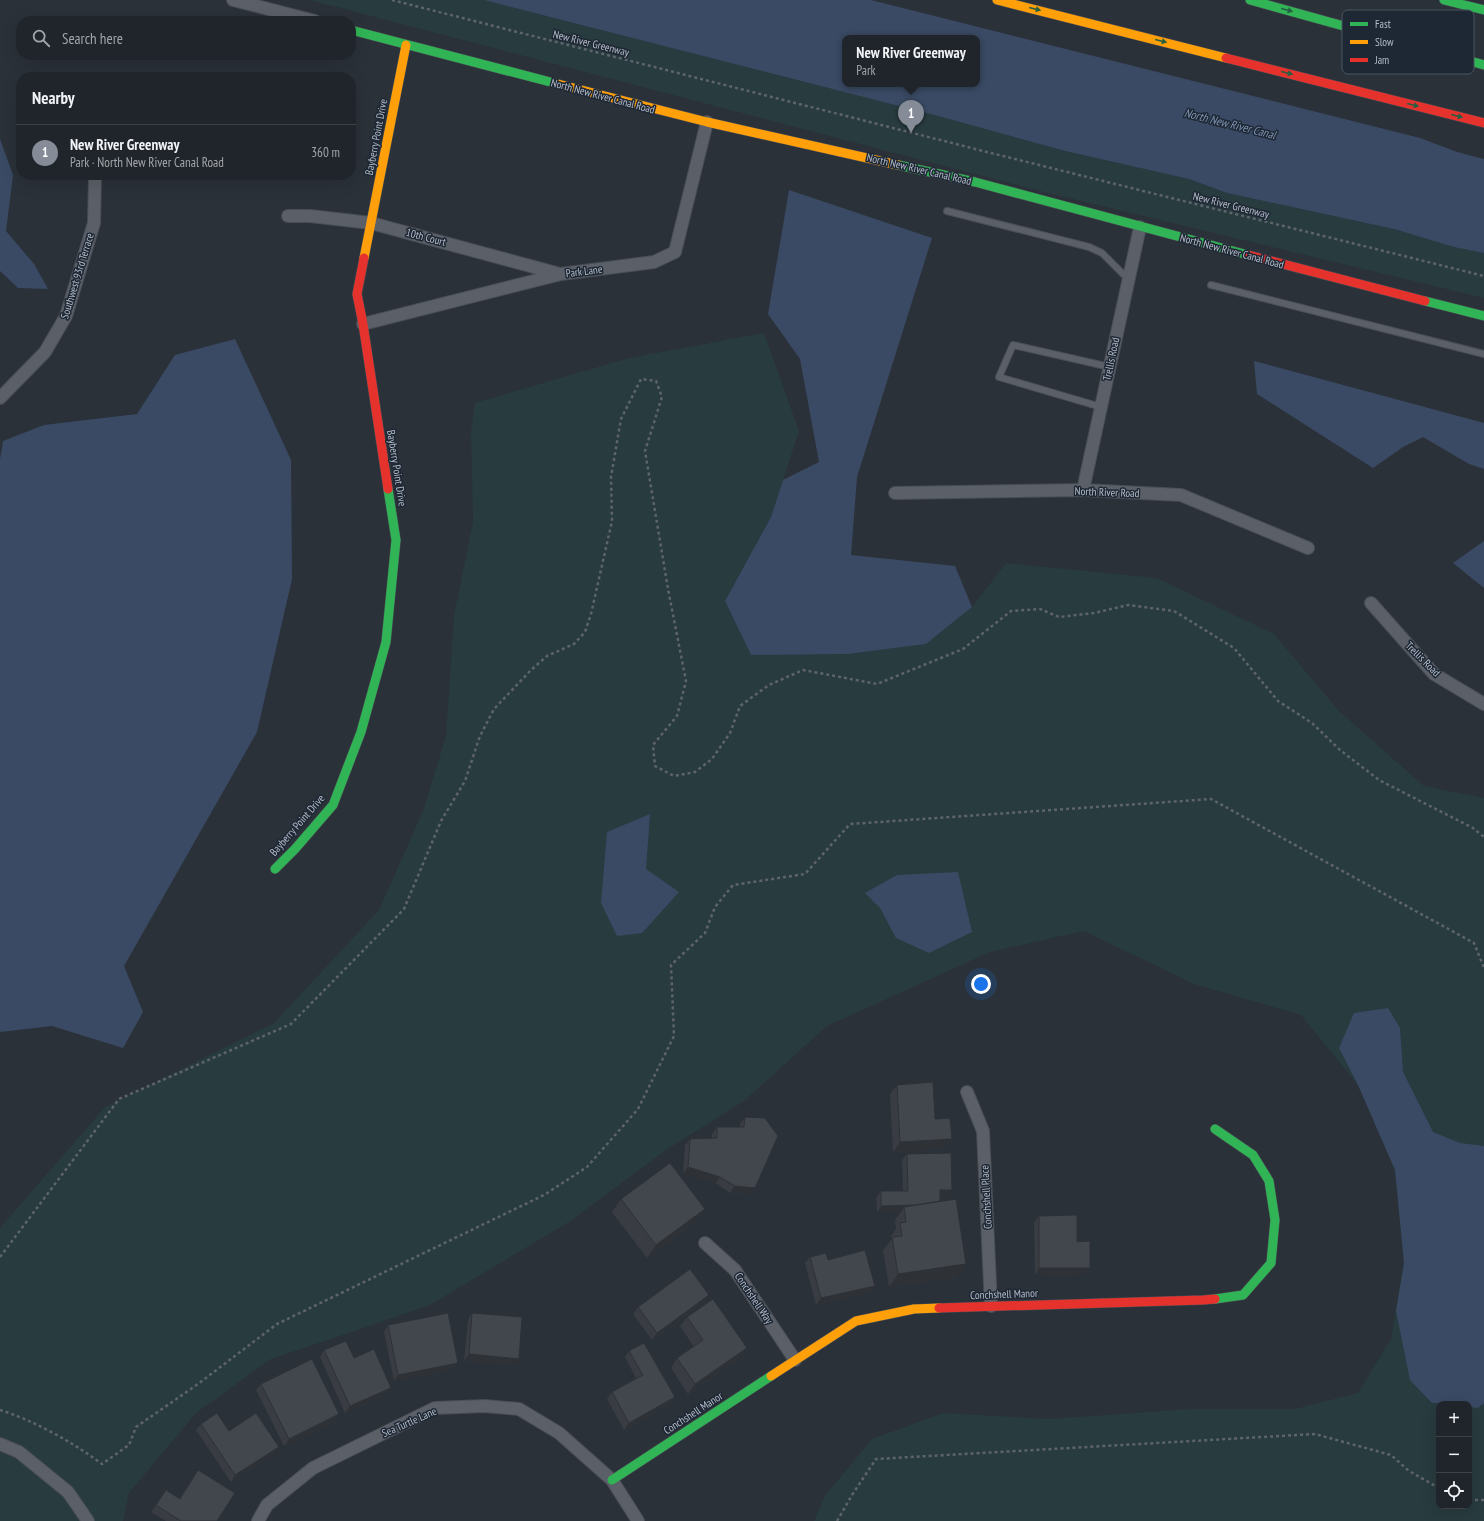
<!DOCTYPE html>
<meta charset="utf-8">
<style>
body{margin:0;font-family:"PT Sans Narrow",sans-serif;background:#282d33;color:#f1f3f6}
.controls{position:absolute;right:12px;bottom:12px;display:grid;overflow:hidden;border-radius:8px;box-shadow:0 4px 16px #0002}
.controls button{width:36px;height:36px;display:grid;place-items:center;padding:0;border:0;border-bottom:1px solid #3d4247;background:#20252b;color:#f1f3f6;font:20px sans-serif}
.you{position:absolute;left:981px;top:984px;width:14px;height:14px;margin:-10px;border:3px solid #fff;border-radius:50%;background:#1a73e8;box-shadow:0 0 0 6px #1a73e833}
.badge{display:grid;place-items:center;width:26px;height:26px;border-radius:50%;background:#858c97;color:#fff;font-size:13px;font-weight:700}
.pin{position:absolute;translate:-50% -33px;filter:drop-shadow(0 1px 2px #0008)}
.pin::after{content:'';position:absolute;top:21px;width:14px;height:12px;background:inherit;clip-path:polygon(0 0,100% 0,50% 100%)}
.popup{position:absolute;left:842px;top:35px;width:138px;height:52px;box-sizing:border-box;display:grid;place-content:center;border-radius:8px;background:#20252b;filter:drop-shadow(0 1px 3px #0005);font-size:13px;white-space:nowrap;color:#a2a5a9}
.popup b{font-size:15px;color:#f1f3f6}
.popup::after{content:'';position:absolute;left:50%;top:100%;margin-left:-8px;border:8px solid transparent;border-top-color:#20252b}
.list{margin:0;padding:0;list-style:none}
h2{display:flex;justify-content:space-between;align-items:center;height:52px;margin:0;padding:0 16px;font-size:17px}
h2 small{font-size:13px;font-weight:400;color:#a2a5a9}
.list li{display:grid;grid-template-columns:26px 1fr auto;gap:12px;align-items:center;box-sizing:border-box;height:56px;padding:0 16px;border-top:1px solid #3d4247}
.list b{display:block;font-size:15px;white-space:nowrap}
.list p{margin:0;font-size:13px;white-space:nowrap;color:#a2a5a9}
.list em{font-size:13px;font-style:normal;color:#a2a5a9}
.icon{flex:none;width:22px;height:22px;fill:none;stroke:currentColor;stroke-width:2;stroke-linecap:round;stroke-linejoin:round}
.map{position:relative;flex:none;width:1484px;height:1521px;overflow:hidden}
.search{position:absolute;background:#20252b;box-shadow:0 4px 16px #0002;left:16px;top:16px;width:340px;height:44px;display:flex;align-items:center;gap:10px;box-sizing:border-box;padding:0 14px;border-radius:16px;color:#a2a5a9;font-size:15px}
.panel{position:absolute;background:#20252b;box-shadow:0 4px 16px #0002;left:16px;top:72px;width:340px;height:108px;border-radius:16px}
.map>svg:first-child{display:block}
</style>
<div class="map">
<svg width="1484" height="1521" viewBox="0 0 1484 1521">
<rect width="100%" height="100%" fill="#2b3139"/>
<!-- green -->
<g fill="#283b3f" fill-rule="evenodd">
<polygon points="310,0 484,0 938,116 1065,151 1189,179 1227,193 1394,229 1454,247 1484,253 1484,298 1044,192"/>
<path d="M764,333L799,431L771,517L725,601L751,655L848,654L926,644L972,607L1006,563L1157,578L1274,634L1339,711L1424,786L1484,798V1521H814L825,1496L872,1439L943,1413L1049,1419L1191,1409H1295L1358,1393L1391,1339L1404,1263L1395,1170L1358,1085L1301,1015L1194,984L1084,931L990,952L827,1026L744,1101L666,1150L569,1222L428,1306L271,1359L196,1413L129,1493L123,1521H0V1228L105,1107L274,1023L379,910L423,811L446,736L454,616L473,522L471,431L475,403L629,358ZM1439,1404H1469V1506H1439Z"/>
</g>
<!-- water -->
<g fill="#3a4a64" fill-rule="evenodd">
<path d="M484,0H871L1420,138L1457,152L1484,159V253L1454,247L1394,229L1227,193L1189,179L1065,151L938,116ZM845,38H977V84H845Z"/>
<polygon points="0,139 13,175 6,231 34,264 48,289 18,288 0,271"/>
<polygon points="789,190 932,238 857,477 851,555 955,566 972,607 926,644 848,654 751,655 725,601 771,517 783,480 819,462 800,359 768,314"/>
<polygon points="235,339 291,460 292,579 257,732 124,966 143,1012 123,1048 52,1026 0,1032 0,459 3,441 44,425 137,414 175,355"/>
<polygon points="1254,361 1484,423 1484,469 1469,464 1423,437 1403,447 1373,468 1257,394"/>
<polygon points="1484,541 1484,588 1453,563"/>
<polygon points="650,814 646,869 679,892 642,933 617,936 601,903 607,832"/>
<polygon points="958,872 972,932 929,953 896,938 880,908 865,893 897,875"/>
<polygon points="1388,1008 1400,1028 1403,1072 1433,1132 1460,1143 1484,1146 1484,1403 1478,1408 1469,1407 1469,1404 1432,1403 1410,1380 1396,1311 1404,1263 1395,1170 1358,1085 1339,1048 1354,1013"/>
</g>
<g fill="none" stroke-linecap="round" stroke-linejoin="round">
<!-- lane casing -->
<g stroke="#494d54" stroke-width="8">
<g id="lane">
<polyline points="947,211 1089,247 1102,253 1128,279"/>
<polyline points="1211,285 1484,354"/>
<polyline points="1101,407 999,377 1013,345 1110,367"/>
</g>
</g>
<!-- street casing -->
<g stroke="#494d54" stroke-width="14">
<g id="street">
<polyline points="233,0 315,21"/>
<polyline points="288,216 310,216 371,223 560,274"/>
<polyline points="363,324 561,274 654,262 675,252 707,122"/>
<polyline points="0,398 45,352 66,316 94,223 95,178"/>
<polyline points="1083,490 1140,227"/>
<polyline points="895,493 1083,490 1181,495 1308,548"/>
<polyline points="1371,603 1434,674 1484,704"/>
<polyline points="967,1092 983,1131 991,1306"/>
<polyline points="705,1243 735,1270 795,1360"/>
<polyline points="0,1444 19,1452 68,1492 88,1521"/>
<polyline points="258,1521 267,1505 313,1468 435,1408 484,1406 519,1409 559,1433 612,1480 638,1521"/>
</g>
</g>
<!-- fast casing -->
<g stroke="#494d54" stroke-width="10">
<g id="fast">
<polyline points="1250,0 1484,65"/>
<polyline points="1444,0 1484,10"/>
<polyline points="351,30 558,84"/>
<polyline points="898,165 975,182 1248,255"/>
<polyline points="1425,301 1484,316"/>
<polyline points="275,869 295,849 333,805 361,732 386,642 396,540 388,489"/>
<polyline points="1215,1299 1243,1295 1271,1263 1275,1220 1269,1181 1253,1155 1215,1129"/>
<polyline points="612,1480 771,1376"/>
</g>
</g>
<!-- slow casing -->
<g stroke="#494d54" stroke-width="10">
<g id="slow">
<polyline points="997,0 1226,58"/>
<polyline points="558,84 707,122 898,165"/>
<polyline points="364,258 406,45"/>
<polyline points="771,1376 856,1321 914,1309 939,1308"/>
</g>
</g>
<!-- jam casing -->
<g stroke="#494d54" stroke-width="10">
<g id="jam">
<polyline points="1226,58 1484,123"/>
<polyline points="1248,255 1425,301"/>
<polyline points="364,258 357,294 363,324 388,489"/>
<polyline points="939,1308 1203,1300 1215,1299"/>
</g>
</g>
<!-- path -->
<g stroke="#5e646b" stroke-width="2.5" stroke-dasharray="3 3" stroke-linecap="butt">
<polyline points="392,0 991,153 1484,276"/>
<polyline points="0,1257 119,1099 291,1024 404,909 441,821 465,781 480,736 494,709 531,670 547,656 574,644 585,632 591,614 612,521 611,477 621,419 641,379 656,381 662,397 645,451 668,589 686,681 677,716 653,745 655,766 674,776 695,772 712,759 730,733 740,706 769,685 803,670 877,684 963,649 1011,611 1040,609 1059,617 1094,613 1128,605 1174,611 1234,648 1278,701 1312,723 1340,750 1379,780 1473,828 1484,837"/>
<path d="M0,1410C33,1420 74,1443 102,1464L129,1445L136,1427L198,1384L277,1324L544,1195L587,1167L638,1109L674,1036L671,965L705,933L715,907L733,885L805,874L850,824L1211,799L1474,943L1484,968"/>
<polyline points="1469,1500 1484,1500"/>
<polyline points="837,1521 852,1495 876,1459 1315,1434 1391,1455 1409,1471 1439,1488"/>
</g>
<!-- lane -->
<use href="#lane" stroke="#5b5f67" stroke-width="6"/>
<!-- street -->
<use href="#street" stroke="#5b5f67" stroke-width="12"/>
<!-- fast -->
<use href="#fast" stroke="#30b455" stroke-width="9"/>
<!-- slow -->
<use href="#slow" stroke="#ff9f0a" stroke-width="9"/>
<!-- jam -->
<use href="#jam" stroke="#e5322d" stroke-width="9"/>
</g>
<!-- wall -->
<g fill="#393d43">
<polygon points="897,1085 935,1119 945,1149 893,1152 890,1094"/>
<polygon points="745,1117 751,1194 730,1193 716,1183 683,1173 685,1145 690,1139 712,1138 712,1134 717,1127 740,1127 740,1124"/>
<polygon points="907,1154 947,1196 940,1197 940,1201 957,1277 889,1287 883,1250 892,1239 891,1236 896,1229 895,1220 901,1212 877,1212 876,1198 881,1191 903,1191 902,1160"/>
<polygon points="621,1199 695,1222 647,1258 612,1212"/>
<polygon points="1039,1216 1077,1242 1086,1274 1035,1275 1034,1222"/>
<polygon points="810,1257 828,1260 875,1286 871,1292 816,1305 805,1263"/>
<polygon points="704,1302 652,1340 633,1314 638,1307"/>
<polygon points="472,1313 519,1359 514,1365 464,1361 468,1320"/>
<polygon points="687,1317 740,1358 688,1394 671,1368 677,1358 694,1347 680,1326"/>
<polygon points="388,1325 453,1370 394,1381 384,1332"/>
<polygon points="324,1350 354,1358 386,1395 345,1413 320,1357"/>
<polygon points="629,1351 675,1397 670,1404 624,1430 607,1399 612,1392 636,1378 625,1357"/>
<polygon points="261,1384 335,1421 284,1446 256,1390"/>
<polygon points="201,1424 229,1431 274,1454 231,1482 196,1430"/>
<polygon points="198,1470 217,1521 166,1521 151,1512 166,1490 179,1499"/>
</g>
<!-- shaded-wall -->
<g fill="#2e3237">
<polygon points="952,1139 945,1149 893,1152 900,1142"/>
<polygon points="688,1167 720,1177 716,1183 683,1173"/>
<polygon points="735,1186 755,1188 751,1194 730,1193"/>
<polygon points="940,1190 952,1190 947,1196 935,1197"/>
<polygon points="940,1204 904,1207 901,1212 877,1212 881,1206"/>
<polygon points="705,1209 695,1222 647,1258 656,1245"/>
<polygon points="966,1264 957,1277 889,1287 898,1274"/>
<polygon points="1039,1268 1090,1268 1086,1274 1035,1275"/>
<polygon points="875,1286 871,1292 816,1305 821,1298"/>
<polygon points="709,1295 704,1302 652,1340 657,1333"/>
<polygon points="747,1348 740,1358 688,1394 695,1384"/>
<polygon points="469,1354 519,1359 514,1365 464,1361"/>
<polygon points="458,1363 453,1370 394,1381 398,1375"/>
<polygon points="391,1388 386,1395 345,1413 350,1406"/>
<polygon points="675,1397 670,1404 624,1430 629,1423"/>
<polygon points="339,1414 335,1421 284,1446 289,1439"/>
<polygon points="279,1447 274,1454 231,1482 235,1475"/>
</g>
<!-- building -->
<g fill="#42474e" stroke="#2e3237">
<polygon points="933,1082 935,1119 950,1118 952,1139 900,1142 897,1085"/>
<polygon points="745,1117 765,1118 778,1136 755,1188 735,1186 720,1177 688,1167 690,1139 717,1138 717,1127 744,1127"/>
<polygon points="951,1153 952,1190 940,1190 940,1201 916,1205 881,1206 881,1191 908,1191 907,1154"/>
<polygon points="670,1163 705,1209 656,1245 621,1199"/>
<polygon points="956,1199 966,1264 898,1274 892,1237 902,1236 900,1223 906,1222 904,1207"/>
<polygon points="1077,1215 1077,1242 1090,1241 1090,1268 1039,1268 1039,1216"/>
<polygon points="865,1250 875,1286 821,1298 810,1257 826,1253 828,1260"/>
<polygon points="690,1269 709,1295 657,1333 638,1307"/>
<polygon points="713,1299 747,1348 695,1384 677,1358 703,1340 687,1317"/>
<polygon points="448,1313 458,1363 398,1375 388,1325"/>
<polygon points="472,1313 522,1317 519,1359 469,1354"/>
<polygon points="346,1341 354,1358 374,1349 391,1388 350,1406 324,1350"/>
<polygon points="644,1343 675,1397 629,1423 612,1392 643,1375 629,1351"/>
<polygon points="312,1359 339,1414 289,1439 261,1384"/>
<polygon points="217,1413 229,1431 256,1413 279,1447 235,1475 201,1424"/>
<polygon points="198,1470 235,1493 217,1521 181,1521 156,1505 166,1490 180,1499"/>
</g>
<!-- one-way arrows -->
<defs><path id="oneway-solid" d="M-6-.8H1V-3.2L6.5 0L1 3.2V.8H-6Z"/></defs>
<g fill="#255f41">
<use href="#oneway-solid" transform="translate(1035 9) rotate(14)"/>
<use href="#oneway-solid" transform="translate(1287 10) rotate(15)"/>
<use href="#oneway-solid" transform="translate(1161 41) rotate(14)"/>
<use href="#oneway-solid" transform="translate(1287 73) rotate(14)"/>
<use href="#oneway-solid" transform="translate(1413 105) rotate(14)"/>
<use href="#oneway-solid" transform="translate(1457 116) rotate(14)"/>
</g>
<g text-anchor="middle" stroke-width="3" stroke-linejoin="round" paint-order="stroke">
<!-- street labels -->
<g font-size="11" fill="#b5bdca" stroke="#1e2734">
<text transform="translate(591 43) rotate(14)" y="4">New River Greenway</text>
<text transform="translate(603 96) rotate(15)" y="4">North New River Canal Road</text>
<text transform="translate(376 137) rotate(-79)" y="4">Bayberry Point Drive</text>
<text transform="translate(919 169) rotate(13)" y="4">North New River Canal Road</text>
<text transform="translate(1231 205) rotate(14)" y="4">New River Greenway</text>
<text transform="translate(426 237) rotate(15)" y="4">10th Court</text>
<text transform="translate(1232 251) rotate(15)" y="4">North New River Canal Road</text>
<text transform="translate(584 271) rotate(-7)" y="4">Park Lane</text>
<text transform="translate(77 276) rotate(-73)" y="4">Southwest 93rd Terrace</text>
<text transform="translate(1111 359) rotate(-78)" y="4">Trellis Road</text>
<text transform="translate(397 468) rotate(81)" y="4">Bayberry Point Drive</text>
<text transform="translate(1107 492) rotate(2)" y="4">North River Road</text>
<text transform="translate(1423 659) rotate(45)" y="4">Trellis Road</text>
<text transform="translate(297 825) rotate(-49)" y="4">Bayberry Point Drive</text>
<text transform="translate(986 1197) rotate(-93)" y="4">Conchshell Place</text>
<text transform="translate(1004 1294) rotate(-2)" y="4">Conchshell Manor</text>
<text transform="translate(754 1298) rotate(56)" y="4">Conchshell Way</text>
<text transform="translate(693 1413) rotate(-33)" y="4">Conchshell Manor</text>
<text transform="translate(409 1422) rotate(-24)" y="4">Sea Turtle Lane</text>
</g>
<!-- water labels -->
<g font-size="12" font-style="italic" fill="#7d93b1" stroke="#1e2734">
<text transform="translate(1230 124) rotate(14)" y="4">North New River Canal</text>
</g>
</g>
<!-- legend -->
<rect x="1342" y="10" width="132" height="64" rx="6" fill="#1e2734" stroke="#4b5461" stroke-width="1"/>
<rect x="1350" y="22" width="18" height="4" fill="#30b455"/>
<rect x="1350" y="40" width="18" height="4" fill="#ff9f0a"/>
<rect x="1350" y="58" width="18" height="4" fill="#e5322d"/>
<g font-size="11" fill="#b5bdca">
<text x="1375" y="28">Fast</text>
<text x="1375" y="46">Slow</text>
<text x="1375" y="64">Jam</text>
</g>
</svg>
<div class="controls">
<button>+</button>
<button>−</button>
<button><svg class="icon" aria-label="locate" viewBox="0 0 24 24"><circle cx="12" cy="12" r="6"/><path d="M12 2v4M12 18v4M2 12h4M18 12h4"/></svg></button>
</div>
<div class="you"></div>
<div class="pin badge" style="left:911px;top:133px">1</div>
<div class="popup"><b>New River Greenway</b>Park</div>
<div class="search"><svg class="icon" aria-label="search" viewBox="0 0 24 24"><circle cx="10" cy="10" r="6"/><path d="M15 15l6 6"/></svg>Search here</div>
<section class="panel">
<h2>Nearby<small></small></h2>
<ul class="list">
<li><span class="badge">1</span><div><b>New River Greenway</b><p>Park · North New River Canal Road</p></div><em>360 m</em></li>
</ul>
</section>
</div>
